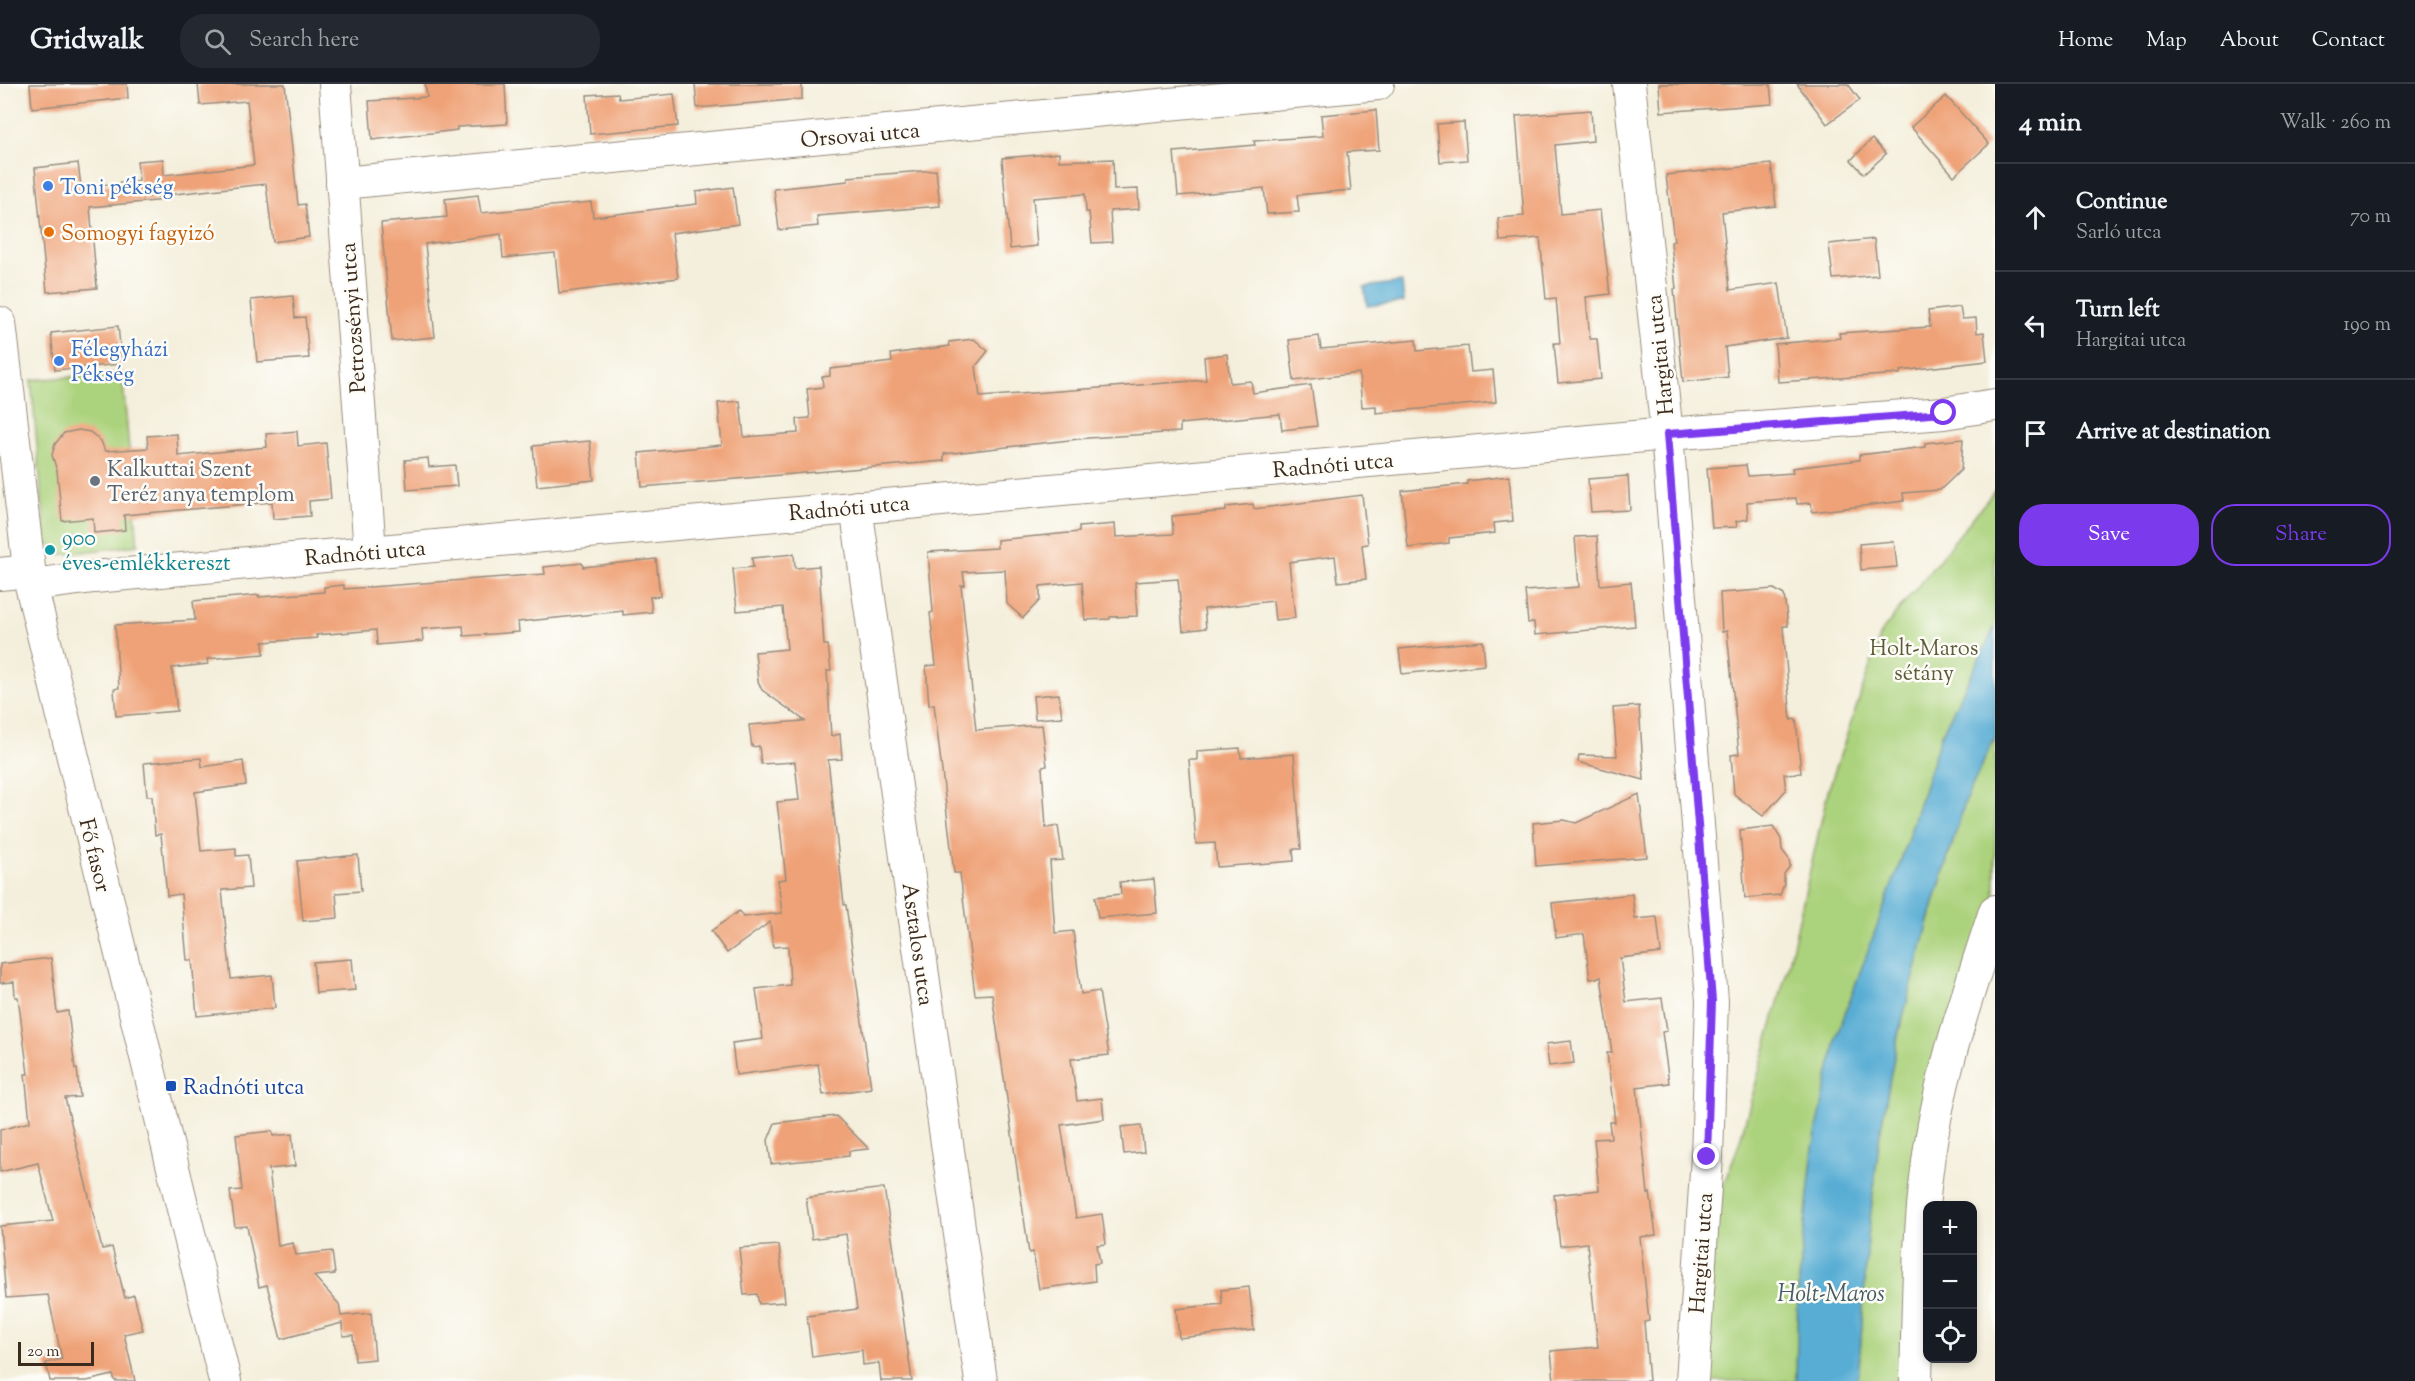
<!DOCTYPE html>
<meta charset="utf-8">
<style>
body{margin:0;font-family:"Sorts Mill Goudy",serif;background:#242831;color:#f1f3f6}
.controls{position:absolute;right:18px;bottom:18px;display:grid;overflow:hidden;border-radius:12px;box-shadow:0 3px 9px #0003}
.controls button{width:54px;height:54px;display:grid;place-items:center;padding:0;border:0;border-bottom:2px solid #363941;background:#171b24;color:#f1f3f6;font:30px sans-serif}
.scale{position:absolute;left:18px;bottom:15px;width:76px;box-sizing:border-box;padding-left:6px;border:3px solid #3b2a1e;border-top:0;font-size:16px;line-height:21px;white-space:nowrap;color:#3b2a1e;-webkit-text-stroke:4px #fdfcf7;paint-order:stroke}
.stop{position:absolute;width:18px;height:18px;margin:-14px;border:4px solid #7c3aed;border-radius:50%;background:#fff}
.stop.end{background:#7c3aed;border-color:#fff;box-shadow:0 2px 6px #0008}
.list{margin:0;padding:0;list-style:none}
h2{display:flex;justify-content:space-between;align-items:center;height:78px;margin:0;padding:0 24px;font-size:26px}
h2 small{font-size:20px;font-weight:400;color:#9ea1a6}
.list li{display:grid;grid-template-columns:39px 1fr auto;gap:18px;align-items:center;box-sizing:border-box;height:108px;padding:0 24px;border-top:2px solid #363941}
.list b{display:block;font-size:22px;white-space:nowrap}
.list p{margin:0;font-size:20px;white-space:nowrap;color:#9ea1a6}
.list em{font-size:20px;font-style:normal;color:#9ea1a6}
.actions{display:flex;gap:12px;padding:18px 24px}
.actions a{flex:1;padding:14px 0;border:2px solid #7c3aed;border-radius:24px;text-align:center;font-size:21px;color:#7c3aed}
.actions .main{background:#7c3aed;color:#fff}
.icon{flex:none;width:33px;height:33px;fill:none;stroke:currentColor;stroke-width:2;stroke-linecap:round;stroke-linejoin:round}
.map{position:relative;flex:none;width:1995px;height:1297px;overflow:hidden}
header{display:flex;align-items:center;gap:36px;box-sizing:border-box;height:84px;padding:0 30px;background:#171b24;border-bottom:2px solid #363941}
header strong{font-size:28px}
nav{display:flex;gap:33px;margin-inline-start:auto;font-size:21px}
.search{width:420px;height:54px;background:#242831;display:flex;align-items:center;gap:15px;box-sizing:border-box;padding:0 21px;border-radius:24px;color:#9ea1a6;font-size:22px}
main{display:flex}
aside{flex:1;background:#171b24}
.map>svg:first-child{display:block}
</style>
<header>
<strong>Gridwalk</strong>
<div class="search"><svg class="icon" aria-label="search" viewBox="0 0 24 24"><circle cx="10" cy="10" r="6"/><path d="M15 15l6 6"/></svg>Search here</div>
<nav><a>Home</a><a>Map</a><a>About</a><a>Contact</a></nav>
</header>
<main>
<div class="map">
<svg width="1995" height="1297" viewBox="0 0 1995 1297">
<rect width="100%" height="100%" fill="#fdfcf7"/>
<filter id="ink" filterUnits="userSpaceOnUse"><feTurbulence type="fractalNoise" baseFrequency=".0167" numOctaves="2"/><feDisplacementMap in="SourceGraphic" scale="12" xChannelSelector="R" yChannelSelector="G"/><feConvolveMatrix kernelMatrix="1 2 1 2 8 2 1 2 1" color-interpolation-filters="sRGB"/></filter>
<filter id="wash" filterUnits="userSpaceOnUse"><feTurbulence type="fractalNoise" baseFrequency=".008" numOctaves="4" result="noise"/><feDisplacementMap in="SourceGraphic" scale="24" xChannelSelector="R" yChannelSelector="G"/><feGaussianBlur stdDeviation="1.35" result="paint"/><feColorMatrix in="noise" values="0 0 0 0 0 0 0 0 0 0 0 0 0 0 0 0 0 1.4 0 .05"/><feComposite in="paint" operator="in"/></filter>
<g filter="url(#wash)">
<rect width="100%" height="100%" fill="#f4efdc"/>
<!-- green -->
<g fill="#abd27c" stroke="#737e4d" stroke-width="1.5">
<polygon points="122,289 138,461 58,471 54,463 46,458 31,296"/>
<polygon points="1995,406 1995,543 1941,651 1813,1064 1798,1207 1796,1297 1705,1297 1713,1128 1739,1060 1789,879 1828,707 1882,547"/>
<polygon points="1995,653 1995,827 1963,924 1916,1297 1858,1297 1868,1153 1880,1049 1898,951 1934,819 1966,715"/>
</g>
<!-- water -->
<g fill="#58add4" stroke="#4a6c79" stroke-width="1.5">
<polygon points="1402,198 1404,218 1367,222 1364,203"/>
<polygon points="1995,543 1995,653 1966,715 1934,819 1898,951 1880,1049 1868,1153 1858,1297 1796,1297 1798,1207 1813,1064 1837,951 1900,779 1941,651"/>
</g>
<g id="blocks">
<!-- building -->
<g fill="#efa277">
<polygon points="30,0 127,0 128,14 32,24"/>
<polygon points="198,0 285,0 298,121 305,120 309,153 273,158 266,100 166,111 166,116 90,123 97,204 47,208 35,84 78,79 81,103 139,97 137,77 163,75 164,91 254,81 247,17 200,21"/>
<polygon points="425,0 505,0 507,40 457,43 457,46 372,56 369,17 427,13"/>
<polygon points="695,0 802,0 802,15 697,24"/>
<polygon points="1659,0 1770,0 1772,20 1661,28"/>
<polygon points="1797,0 1848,0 1860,16 1827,40"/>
<polygon points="618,9 619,15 674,10 678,42 590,50 587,11"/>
<polygon points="1946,12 1989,60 1954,92 1911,43"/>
<polygon points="1376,26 1379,66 1347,68 1351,106 1297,111 1299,128 1267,130 1264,104 1178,112 1174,68 1255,61 1254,57 1323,52 1321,31"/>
<polygon points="1591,26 1593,57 1555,61 1561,130 1600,126 1610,210 1586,213 1590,255 1597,255 1601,295 1558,299 1554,259 1560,259 1556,214 1546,215 1540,154 1500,157 1498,134 1524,132 1516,32"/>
<polygon points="1464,38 1467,76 1440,78 1437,40"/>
<polygon points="1872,55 1886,70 1864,90 1851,76"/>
<polygon points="1059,69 1059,77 1113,75 1114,106 1138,105 1139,125 1110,127 1112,158 1092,159 1089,128 1086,128 1085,110 1033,114 1037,162 1010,165 1002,74"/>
<polygon points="1771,80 1776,122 1722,128 1730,206 1779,199 1787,254 1725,263 1728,293 1683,298 1674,205 1676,205 1671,158 1674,157 1666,91"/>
<polygon points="936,86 940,122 817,132 818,142 779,146 774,105 848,97 848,93"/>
<polygon points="733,103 738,140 672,149 678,194 559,209 555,169 503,174 501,150 425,160 435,253 392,257 381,139 447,133 445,115 478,111 481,129 591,118 593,133 697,120 696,108"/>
<polygon points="1874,155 1878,191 1833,195 1829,160"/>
<polygon points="293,212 295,234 305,233 309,274 257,278 251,216"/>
<polygon points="1960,223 1962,235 1976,234 1977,249 1984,248 1987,277 1900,287 1900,290 1778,298 1775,260 1840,254 1839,249 1930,243 1928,227"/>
<polygon points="118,242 122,280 55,286 51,249"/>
<polygon points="1319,252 1321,265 1416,256 1417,267 1468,262 1471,288 1493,286 1496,318 1376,329 1376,322 1362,323 1359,289 1294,297 1289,256"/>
<polygon points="974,255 988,267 976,282 980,313 1206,296 1204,273 1227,270 1230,299 1251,297 1253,309 1311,301 1317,342 1282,346 1280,330 1180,340 1180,348 1088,354 944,370 944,377 642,403 639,369 722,361 718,319 740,317 744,353 798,349 797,335 810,334 807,305 823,303 822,293 830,292 830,285 892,278 891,270 950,262 949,258"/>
<polygon points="79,346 90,348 101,357 105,367 148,364 147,352 177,350 178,372 267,363 266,350 297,347 298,362 326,359 331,415 309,417 310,432 273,435 272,418 124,431 125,446 94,449 93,434 62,437 57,387 52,371 55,360 64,349"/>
<polygon points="1963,355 1961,386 1940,406 1903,409 1904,417 1812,428 1811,419 1797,420 1796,414 1747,418 1748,435 1736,437 1737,443 1712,444 1707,384 1746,381 1748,392 1793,389 1792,384 1859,376 1859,371 1925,363 1925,359"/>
<polygon points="590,357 594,396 537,402 533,362"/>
<polygon points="428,374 429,383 455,381 457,402 407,406 405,376"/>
<polygon points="1509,392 1513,437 1494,439 1495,449 1449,454 1449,459 1408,464 1402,407 1467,400 1467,397"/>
<polygon points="1628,392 1630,426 1591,428 1588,395"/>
<polygon points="1362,411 1368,460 1362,461 1366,495 1338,498 1335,472 1289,478 1295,534 1275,536 1273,517 1204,525 1206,544 1183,547 1178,495 1135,498 1137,532 1110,533 1110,535 1085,536 1082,498 1040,502 1040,516 1023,534 1007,520 1005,486 963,488 965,501 961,501 976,646 1042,641 1047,682 1042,683 1046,744 1058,742 1063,776 1050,777 1055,849 1073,847 1081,910 1099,907 1109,971 1071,975 1077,1017 1102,1014 1104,1035 1061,1041 1076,1134 1102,1130 1106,1160 1097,1161 1100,1179 1094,1180 1095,1197 1039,1205 1033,1168 1029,1169 992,910 975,911 960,789 954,789 934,620 929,621 926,582 936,581 930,529 933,528 928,468 997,464 997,456 1079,448 1079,443 1115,440 1116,453 1173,450 1172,432 1226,427 1226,423 1253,420 1254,425"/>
<polygon points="1597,452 1600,501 1631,498 1635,542 1535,551 1534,538 1528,539 1525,507 1579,503 1575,453"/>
<polygon points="1894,457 1897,483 1861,486 1859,460"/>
<polygon points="794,470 795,484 819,482 824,561 828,561 831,587 827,587 831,652 840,650 842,675 828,676 844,821 846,821 871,1004 823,1011 818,980 736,991 732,959 763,955 756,905 790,901 788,862 773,863 770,838 727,869 711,847 739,827 743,833 782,829 778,796 786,795 777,718 799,716 795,678 761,680 759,662 752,663 749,641 805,637 762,606 758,597 755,568 787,565 783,523 737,527 733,485 753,483 752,474"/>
<polygon points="656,475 660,512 650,513 652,528 623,531 623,527 518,538 519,548 464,552 463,542 422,545 423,557 377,561 376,546 316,551 317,554 263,558 264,570 207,575 208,580 172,584 177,627 116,632 114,605 119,604 115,541 195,536 193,517 259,511 259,513 324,508 324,503 344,501 344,505 545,490 544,483 582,479 583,483"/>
<polygon points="1774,505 1784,511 1788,542 1783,542 1791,636 1796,635 1801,689 1784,690 1786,706 1763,732 1734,710 1731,671 1739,670 1727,547 1722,548 1720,509"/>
<polygon points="1483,557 1485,581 1402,590 1399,565"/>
<polygon points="1059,610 1062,633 1035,635 1033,612"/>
<polygon points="1639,622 1644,696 1578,678 1579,671 1617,672 1613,624"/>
<polygon points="1240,664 1241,674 1294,670 1301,765 1293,765 1294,777 1217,783 1215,759 1196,760 1189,676 1197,676 1197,667"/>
<polygon points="201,674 202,683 243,677 246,701 195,708 201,767 236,764 236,772 248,771 251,804 222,806 231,895 272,891 275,924 197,932 192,876 187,876 181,810 167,812 161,750 155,751 152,712 147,712 144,679"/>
<polygon points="1639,710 1647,773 1536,782 1533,739 1564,736 1576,739"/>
<polygon points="1773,742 1781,755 1782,766 1789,775 1790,782 1784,790 1784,800 1780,811 1745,814 1740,746"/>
<polygon points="358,771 361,807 336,809 338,834 303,837 297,777"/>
<polygon points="1154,795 1157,829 1098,834 1095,813 1121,810 1120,798"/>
<polygon points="1632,810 1635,835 1657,833 1661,869 1620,874 1626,918 1662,914 1667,947 1662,948 1669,999 1637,1003 1648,1110 1650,1109 1656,1151 1640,1153 1649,1237 1644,1238 1649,1297 1554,1297 1551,1267 1598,1263 1587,1159 1560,1162 1554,1111 1599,1106 1594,1055 1611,1054 1609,1038 1615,1038 1607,969 1612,969 1601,893 1590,895 1584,850 1556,854 1552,819"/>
<polygon points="51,874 57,929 68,927 75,985 77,985 80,1013 65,1014 80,1076 102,1165 112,1163 125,1214 134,1211 143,1246 124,1250 135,1297 115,1297 113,1291 87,1297 50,1297 46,1279 62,1275 48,1211 6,1214 0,1142 53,1137 38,1079 0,1088 0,1046 30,1038 25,990 28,990 18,913 15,913 14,898 0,899 0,880"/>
<polygon points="352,875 355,906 316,909 313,878"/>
<polygon points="1571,957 1574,979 1549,982 1546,960"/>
<polygon points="836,1032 869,1065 849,1067 849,1072 771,1080 768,1056 775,1039"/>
<polygon points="1141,1041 1144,1068 1124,1070 1121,1043"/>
<polygon points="272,1047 273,1052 292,1050 295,1082 269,1085 278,1162 293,1159 296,1171 332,1167 335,1190 314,1192 339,1220 341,1232 371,1229 375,1275 355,1277 353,1251 343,1252 342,1239 281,1255 267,1201 259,1203 247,1142 235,1143 230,1107 242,1106 236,1051"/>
<polygon points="884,1104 893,1160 912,1297 881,1297 879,1279 863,1281 862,1266 812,1273 807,1232 857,1225 846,1150 812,1155 806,1114"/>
<polygon points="779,1161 785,1218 759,1220 757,1210 744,1211 739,1164"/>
<polygon points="1249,1203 1254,1246 1179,1254 1176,1225 1222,1220 1221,1206"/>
</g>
</g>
</g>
<g filter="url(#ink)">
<use href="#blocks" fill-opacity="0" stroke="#988c7d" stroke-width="1.5"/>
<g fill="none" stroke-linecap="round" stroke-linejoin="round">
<!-- minor casing -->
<g stroke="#988c7d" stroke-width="34">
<g id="minor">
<polyline points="335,0 370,467"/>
<polyline points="1629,0 1667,350 1712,917 1707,1073 1692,1297"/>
<polyline points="342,99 1378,0"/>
<polyline points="0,239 31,501 225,1297"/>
<polyline points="856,423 981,1297"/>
<polyline points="0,490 29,487"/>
<polyline points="31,501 94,493 1667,350 1944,329 1995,321"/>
<path d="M1916,1297C1918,1224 1918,1151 1928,1078C1939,992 1968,910 1995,827"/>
</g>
</g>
<!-- minor -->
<use href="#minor" stroke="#fff" stroke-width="32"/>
</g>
</g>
<g fill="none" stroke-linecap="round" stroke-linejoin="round" filter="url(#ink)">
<!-- route -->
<polyline stroke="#7c3aed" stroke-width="8" points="1707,1073 1712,917 1667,350 1944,329"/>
</g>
<!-- markers -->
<g fill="#3f7fe0" stroke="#fdfcf7" stroke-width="2">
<circle cx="48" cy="102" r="6"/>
<circle cx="59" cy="277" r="6"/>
</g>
<circle fill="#e8710a" stroke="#fdfcf7" stroke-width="2" cx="49" cy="148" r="6"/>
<circle fill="#6b7280" stroke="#fdfcf7" stroke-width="2" cx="95" cy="397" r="6"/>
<circle fill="#0f9aa8" stroke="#fdfcf7" stroke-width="2" cx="50" cy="466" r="6"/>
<rect fill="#1a4fb4" stroke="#fdfcf7" stroke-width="2" x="165" y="996" width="12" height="12" rx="3"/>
<g text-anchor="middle" stroke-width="5" stroke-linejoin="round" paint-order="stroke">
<!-- street labels -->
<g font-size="22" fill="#3b2a1e" stroke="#fdfcf7">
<text transform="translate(860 50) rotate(-5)" y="8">Orsovai utca</text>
<text transform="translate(352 234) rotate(-94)" y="8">Petrozsényi utca</text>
<text transform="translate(1659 271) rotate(-96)" y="8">Hargitai utca</text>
<text transform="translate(1333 380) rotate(-5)" y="8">Radnóti utca</text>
<text transform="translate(849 423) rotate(-5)" y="8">Radnóti utca</text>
<text transform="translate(365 468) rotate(-5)" y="8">Radnóti utca</text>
<text transform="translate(96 771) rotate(76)" y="8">Fő fasor</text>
<text transform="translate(919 860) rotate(82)" y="8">Asztalos utca</text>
<text transform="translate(1700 1169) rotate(-86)" y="8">Hargitai utca</text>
</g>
<!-- shop labels -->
<g font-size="22" fill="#366cbe" stroke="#fdfcf7" text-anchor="start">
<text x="60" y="110">Toni pékség</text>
<text x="71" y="272">Félegyházi<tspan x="71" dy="25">Pékség</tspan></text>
</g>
<!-- food labels -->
<g font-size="22" fill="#c56008" stroke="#fdfcf7" text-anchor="start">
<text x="61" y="156">Somogyi fagyizó</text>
</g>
<!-- worship labels -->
<g font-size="22" fill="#5b616d" stroke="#fdfcf7" text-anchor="start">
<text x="107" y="392">Kalkuttai Szent<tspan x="107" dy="25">Teréz anya templom</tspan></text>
</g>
<!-- culture labels -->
<g font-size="22" fill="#0d838f" stroke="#fdfcf7" text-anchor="start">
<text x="62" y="461">900<tspan x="62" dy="25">éves-emlékkereszt</tspan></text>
</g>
<!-- park labels -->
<g font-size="22" fill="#5d5c3a" stroke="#fdfcf7">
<text x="1924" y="571">Holt-Maros<tspan x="1924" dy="25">sétány</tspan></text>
</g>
<!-- transit labels -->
<g font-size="22" fill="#164399" stroke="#fdfcf7" text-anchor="start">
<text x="183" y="1010">Radnóti utca</text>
</g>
<!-- water labels -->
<g font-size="24" font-style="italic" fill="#475e67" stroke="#fdfcf7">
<text x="1831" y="1217">Holt-Maros</text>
</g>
</g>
</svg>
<div class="controls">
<button>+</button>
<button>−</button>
<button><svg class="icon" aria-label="locate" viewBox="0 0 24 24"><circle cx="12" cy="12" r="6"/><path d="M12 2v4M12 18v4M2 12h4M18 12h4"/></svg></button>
</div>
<div class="scale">20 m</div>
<div class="stop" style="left:1944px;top:329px"></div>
<div class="stop end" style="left:1707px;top:1073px"></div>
</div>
<aside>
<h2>4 min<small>Walk · 260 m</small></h2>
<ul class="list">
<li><svg class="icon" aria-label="ahead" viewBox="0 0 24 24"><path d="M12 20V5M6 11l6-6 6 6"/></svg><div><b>Continue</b><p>Sarló utca</p></div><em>70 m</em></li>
<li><svg class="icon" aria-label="left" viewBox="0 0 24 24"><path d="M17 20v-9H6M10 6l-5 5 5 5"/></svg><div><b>Turn left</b><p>Hargitai utca</p></div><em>190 m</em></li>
<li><svg class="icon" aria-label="arrive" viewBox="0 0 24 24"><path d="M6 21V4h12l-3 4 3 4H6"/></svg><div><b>Arrive at destination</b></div></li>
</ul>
<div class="actions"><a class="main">Save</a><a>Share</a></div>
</aside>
</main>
